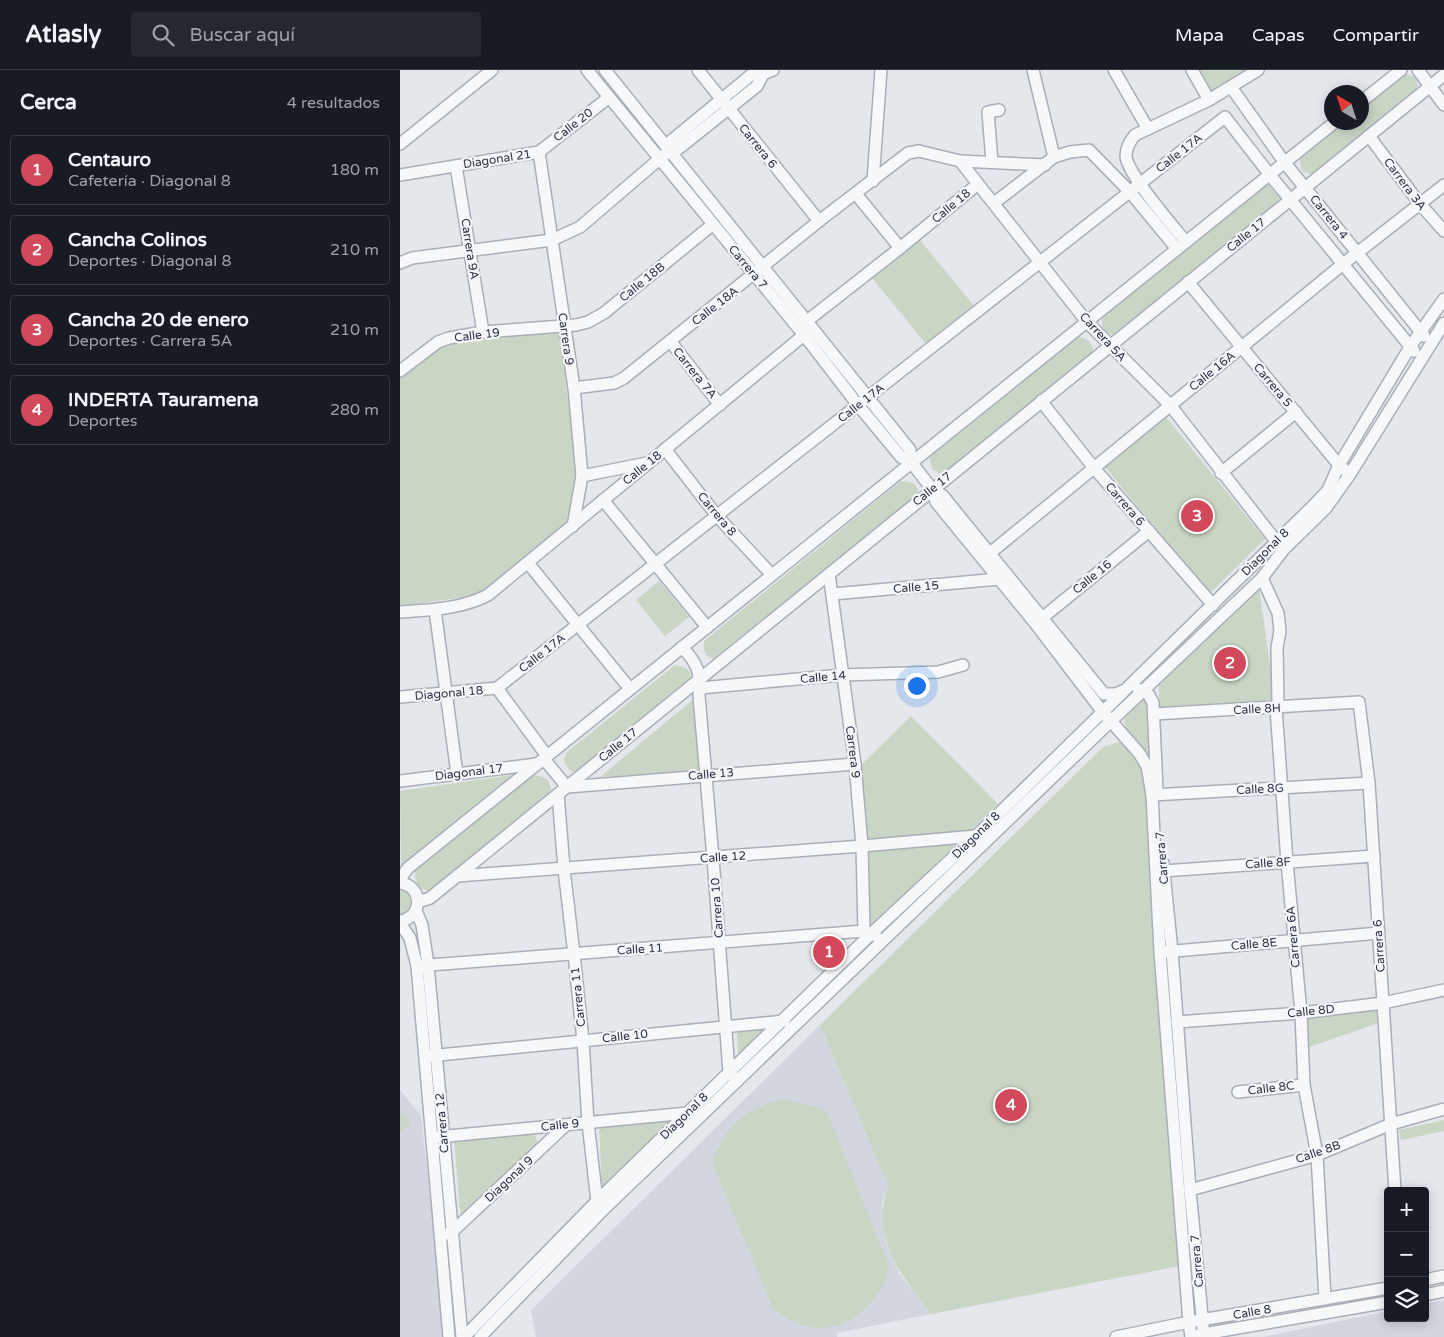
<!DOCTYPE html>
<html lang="es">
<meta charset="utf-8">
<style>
body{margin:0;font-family:"Varela Round",sans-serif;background:#242831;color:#f1f3f6}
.controls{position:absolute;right:15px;bottom:15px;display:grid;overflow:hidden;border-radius:5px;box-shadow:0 2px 12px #0003}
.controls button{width:45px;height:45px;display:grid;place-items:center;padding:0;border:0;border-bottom:1px solid #363941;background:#171b24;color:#f1f3f6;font:25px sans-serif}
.compass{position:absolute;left:924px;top:15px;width:45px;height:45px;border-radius:50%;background:#171b24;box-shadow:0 2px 12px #0003;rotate:321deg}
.you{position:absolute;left:516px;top:615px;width:18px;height:18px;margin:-12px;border:4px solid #fff;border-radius:50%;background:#1a73e8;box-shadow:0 0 0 8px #1a73e833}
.badge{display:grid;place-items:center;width:32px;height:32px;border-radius:50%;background:#d1495b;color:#fff;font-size:16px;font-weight:700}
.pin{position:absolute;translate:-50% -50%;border:2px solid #fff;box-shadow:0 1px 5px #0006}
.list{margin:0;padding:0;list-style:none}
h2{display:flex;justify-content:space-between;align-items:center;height:65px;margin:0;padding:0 20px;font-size:21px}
h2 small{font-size:16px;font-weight:400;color:#9ea1a6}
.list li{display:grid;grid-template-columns:32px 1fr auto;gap:15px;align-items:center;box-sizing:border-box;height:70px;margin:0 10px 10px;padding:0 10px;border:1px solid #363941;border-radius:5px}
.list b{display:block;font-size:19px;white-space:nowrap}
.list p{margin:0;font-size:16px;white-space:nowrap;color:#9ea1a6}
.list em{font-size:16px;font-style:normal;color:#9ea1a6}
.icon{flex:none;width:28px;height:28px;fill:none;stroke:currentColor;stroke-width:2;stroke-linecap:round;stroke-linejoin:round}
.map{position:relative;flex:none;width:1044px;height:1267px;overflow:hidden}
header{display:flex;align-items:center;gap:30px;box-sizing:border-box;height:70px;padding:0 25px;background:#171b24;border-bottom:1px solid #363941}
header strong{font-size:24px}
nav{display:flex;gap:28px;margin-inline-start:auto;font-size:18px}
.search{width:350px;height:45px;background:#242831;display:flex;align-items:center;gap:12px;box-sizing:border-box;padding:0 18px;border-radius:5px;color:#9ea1a6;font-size:19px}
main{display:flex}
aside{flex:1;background:#171b24}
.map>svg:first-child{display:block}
</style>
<header>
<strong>Atlasly</strong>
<div class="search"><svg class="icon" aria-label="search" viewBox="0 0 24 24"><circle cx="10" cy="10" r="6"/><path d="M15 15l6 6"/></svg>Buscar aquí</div>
<nav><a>Mapa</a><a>Capas</a><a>Compartir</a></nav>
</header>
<main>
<aside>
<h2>Cerca<small>4 resultados</small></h2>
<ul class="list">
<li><span class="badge">1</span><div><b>Centauro</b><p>Cafetería · Diagonal 8</p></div><em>180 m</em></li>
<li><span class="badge">2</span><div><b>Cancha Colinos</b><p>Deportes · Diagonal 8</p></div><em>210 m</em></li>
<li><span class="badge">3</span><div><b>Cancha 20 de enero</b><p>Deportes · Carrera 5A</p></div><em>210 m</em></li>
<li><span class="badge">4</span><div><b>INDERTA Tauramena</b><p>Deportes</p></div><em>280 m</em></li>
</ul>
</aside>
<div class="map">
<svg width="1044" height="1267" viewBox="0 0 1044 1267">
<rect width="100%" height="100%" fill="#e4e7ec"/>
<!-- built -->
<g fill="#d2d6de">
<polygon points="420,955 488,1116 482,1133 485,1171 499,1203 531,1244 437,1263 437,1267 136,1267 131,1240"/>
<polygon points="0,1020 21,1046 46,1267 0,1267"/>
<polygon points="1044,1230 1044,1267 863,1267 988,1241 988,1248 1025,1248 1025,1234"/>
</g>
<!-- green -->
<g fill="#c9d6c5">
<polygon points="795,0 848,0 808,23"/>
<polygon points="1002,4 1009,5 1016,8 1018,15 1016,22 913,105 902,101 900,91 901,86 943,53 962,52 962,37"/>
<path d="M867,113L882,131L718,265C707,265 699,259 703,247Z"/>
<polygon points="519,169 575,237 527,275 472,208"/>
<polygon points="159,259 178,411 167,450 133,485 80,525 0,536 0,306 39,275 85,266"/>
<path d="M678,267C686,268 691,271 693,279L691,285L546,402L539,403L532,399L530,389L531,384Z"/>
<polygon points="766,347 865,469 809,524 705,397"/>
<path d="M501,411C515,411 519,415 518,429L320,591C309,589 302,584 304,571Z"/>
<polygon points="259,511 289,547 265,566 236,530"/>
<polygon points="859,519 875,629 759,642 759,611"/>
<path d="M275,595C289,598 290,599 292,613L181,704C171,702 166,699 164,689L167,682Z"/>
<polygon points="295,628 299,701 200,707"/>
<path d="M742,629L746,631L750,693C743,682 720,659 725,646C728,639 737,634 742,629Z"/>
<polygon points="511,646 598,734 571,760 467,771 461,695"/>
<path d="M719,672L731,678L745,701L780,1196L531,1244C501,1205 470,1169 488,1116L420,955L703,677Z"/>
<polygon points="118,704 1,802 0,721"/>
<path d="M132,705C145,706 153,710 150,725L29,821C17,818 15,812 15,800Z"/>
<polygon points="562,769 471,856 469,854 467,777"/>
<path d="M0,820C15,824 14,840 0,845Z"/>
<polygon points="978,939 979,953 903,979 903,945"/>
<polygon points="374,955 338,988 337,959"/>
<path d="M378,1030C396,1031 411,1034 427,1042L489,1197C487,1203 486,1210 483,1216C480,1222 474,1229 469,1234C440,1266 405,1264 373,1239L312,1092C326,1057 342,1042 378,1030Z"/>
<polygon points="0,1040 11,1053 0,1062"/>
<polygon points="274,1048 202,1119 199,1054"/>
<polygon points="1044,1050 1044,1061 1001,1070 999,1060"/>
<path d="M131,1061C138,1068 138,1071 134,1080L61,1151L54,1070Z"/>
</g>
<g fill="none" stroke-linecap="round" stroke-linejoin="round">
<!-- minor casing -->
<g stroke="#a9aeb7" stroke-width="14">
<g id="minor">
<polyline points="187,0 404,265 458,335 501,387 511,392 532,419 536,432 635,553 702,641 739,683 747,696 752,725 760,882 789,1252 791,1267"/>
<polyline points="205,0 510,380 511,392"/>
<polyline points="298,0 419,151"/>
<polyline points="633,0 654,87"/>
<polyline points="714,0 748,59"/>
<polyline points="792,0 809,30"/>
<polyline points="1018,0 1044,35"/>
<polyline points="831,17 885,93 1024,266"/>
<polyline points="962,31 1001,0"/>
<polyline points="969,66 1020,134 1044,161"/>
<polyline points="0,74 92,0"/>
<polyline points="270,80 271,71 351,5 363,4 373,0"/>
<polyline points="139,82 174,318 182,406 173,456"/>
<polyline points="560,91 645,95"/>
<polyline points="592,92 588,42 599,40"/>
<polyline points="56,96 83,262"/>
<polyline points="0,105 139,82 208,28"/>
<polyline points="473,111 481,0"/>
<polyline points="456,124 500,178"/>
<polyline points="594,133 654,87 670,82 689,80 730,122 777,179"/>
<path d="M786,172C773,156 727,104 726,86C726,77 730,71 735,65L809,30L858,0"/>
<polyline points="0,193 12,188 152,170 180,157 270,80 278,79 357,16 363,4"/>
<polyline points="788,212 939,395 945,400"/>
<polyline points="407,251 500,178 578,114"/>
<polyline points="270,271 320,335"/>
<polyline points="0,301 38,272 49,268 83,262 176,255 188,252 204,243 312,155"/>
<polyline points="174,318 214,313 224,308 419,151 508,83 519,81 560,91 687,252 770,335 876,471"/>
<polyline points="641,331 694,398 813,535"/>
<polyline points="265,379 317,446 372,505"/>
<polyline points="821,403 896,342"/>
<polyline points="182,406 247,393"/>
<polyline points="532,419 543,426 704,624 716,624 722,621"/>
<polyline points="203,430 307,557"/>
<polyline points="584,488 943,194 1044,115"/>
<polyline points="128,493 230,619"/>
<polyline points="429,504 455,694 462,776 464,861"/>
<polyline points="862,508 878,543 880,561 877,578 878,632 876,638 887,792 901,943 904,1015 917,1085 925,1229"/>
<polyline points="433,524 599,509"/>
<polyline points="35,540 57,704"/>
<path d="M0,542C29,540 62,539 88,525L404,265"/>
<polyline points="636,553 749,461"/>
<path d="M282,577C298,594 301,603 299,626L313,788L329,1002L332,1005"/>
<polyline points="97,618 825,47 870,105 1014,281"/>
<polyline points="97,618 147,686"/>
<polyline points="300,618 442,605 538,602 563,595"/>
<polyline points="738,619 749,625 753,633 757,720"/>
<polyline points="0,627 97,618"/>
<polyline points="754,644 959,632 969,713 995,1121"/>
<polyline points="144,689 167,717 455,694"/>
<polyline points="0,711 137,694"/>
<polyline points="158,724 164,799 174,884 183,971 188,1053 197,1131 200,1134"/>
<polyline points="752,725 969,713"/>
<polyline points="763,793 772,881 790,1120 804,1267"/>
<polyline points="763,801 974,786"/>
<polyline points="57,806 462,776 576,766 578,767"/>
<polyline points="0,809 8,798 935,52"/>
<path d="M0,813C24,816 23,848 0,851"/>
<polyline points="18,832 30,828 1044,5"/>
<polyline points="16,841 22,855 28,895 62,1267"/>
<polyline points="0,853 10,868 17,896 49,1267"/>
<polyline points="764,882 979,863"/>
<polyline points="17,896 464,861 476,866"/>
<polyline points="777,952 901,943 983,933 1044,920"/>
<polyline points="29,986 384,951"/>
<polyline points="838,1022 904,1015"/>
<polyline points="38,1067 288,1043"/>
<polyline points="790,1120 917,1085 991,1054 1044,1039"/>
<polyline points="47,1164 52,1162 166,1055"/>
<polyline points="1025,1210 1044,1206"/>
<polyline points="1025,1225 1044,1221"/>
<polyline points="798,1265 988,1232"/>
<polyline points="64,1267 197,1131 472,863 576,766 913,436 928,420 939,395 1010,277 1044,229"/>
<polyline points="80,1267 204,1139 711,651 862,508 884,479 926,438 950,404 1044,253"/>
<polyline points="716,1267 789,1252 988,1218"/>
</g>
</g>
<!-- minor -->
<use href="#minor" stroke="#f7f8fa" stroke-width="11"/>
</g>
<g text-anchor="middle" stroke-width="4.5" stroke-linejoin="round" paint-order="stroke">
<!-- street labels -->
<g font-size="12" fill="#2b3445" stroke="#f4f6f9">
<text transform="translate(173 55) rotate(-38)" y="4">Calle 20</text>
<text transform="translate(358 76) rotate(51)" y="4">Carrera 6</text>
<text transform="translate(779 83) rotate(-38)" y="4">Calle 17A</text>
<text transform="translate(97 89) rotate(-9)" y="4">Diagonal 21</text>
<text transform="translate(1005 114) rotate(53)" y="4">Carrera 3A</text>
<text transform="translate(551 136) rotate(-40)" y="4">Calle 18</text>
<text transform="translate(929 147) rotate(51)" y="4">Carrera 4</text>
<text transform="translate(846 165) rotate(-39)" y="4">Calle 17</text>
<text transform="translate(70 179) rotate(81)" y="4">Carrera 9A</text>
<text transform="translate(348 197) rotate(50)" y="4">Carrera 7</text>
<text transform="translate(242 212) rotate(-39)" y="4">Calle 18B</text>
<text transform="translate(315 236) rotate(-38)" y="4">Calle 18A</text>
<text transform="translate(77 265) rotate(-7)" y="4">Calle 19</text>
<text transform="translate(703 267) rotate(47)" y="4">Carrera 5A</text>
<text transform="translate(166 269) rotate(82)" y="4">Carrera 9</text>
<text transform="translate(812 301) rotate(-39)" y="4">Calle 16A</text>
<text transform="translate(295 303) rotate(51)" y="4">Carrera 7A</text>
<text transform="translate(873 315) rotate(50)" y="4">Carrera 5</text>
<text transform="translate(461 333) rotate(-38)" y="4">Calle 17A</text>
<text transform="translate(242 398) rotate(-39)" y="4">Calle 18</text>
<text transform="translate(532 419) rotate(-39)" y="4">Calle 17</text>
<text transform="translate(725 434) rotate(49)" y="4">Carrera 6</text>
<text transform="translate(317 444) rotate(50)" y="4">Carrera 8</text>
<text transform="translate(865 482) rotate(-45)" y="4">Diagonal 8</text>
<text transform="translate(692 507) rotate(-39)" y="4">Calle 16</text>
<text transform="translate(516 517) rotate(-5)" y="4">Calle 15</text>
<text transform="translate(142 583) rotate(-38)" y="4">Calle 17A</text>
<text transform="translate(423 607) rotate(-5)" y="4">Calle 14</text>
<text transform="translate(49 623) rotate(-5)" y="4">Diagonal 18</text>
<text transform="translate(857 639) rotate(-3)" y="4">Calle 8H</text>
<text transform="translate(218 675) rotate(-39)" y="4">Calle 17</text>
<text transform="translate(453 682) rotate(83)" y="4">Carrera 9</text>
<text transform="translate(69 702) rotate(-7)" y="4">Diagonal 17</text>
<text transform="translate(311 704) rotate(-5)" y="4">Calle 13</text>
<text transform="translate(860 719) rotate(-3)" y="4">Calle 8G</text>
<text transform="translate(576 765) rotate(-44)" y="4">Diagonal 8</text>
<text transform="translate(323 787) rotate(-4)" y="4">Calle 12</text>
<text transform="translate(762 788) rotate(-95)" y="4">Carrera 7</text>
<text transform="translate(868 793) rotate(-4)" y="4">Calle 8F</text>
<text transform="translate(317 838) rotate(-94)" y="4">Carrera 10</text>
<text transform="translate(893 867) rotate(-95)" y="4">Carrera 6A</text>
<text transform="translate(854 874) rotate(-5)" y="4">Calle 8E</text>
<text transform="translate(979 876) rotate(-94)" y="4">Carrera 6</text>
<text transform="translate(240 879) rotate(-4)" y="4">Calle 11</text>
<text transform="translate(178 927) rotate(-96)" y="4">Carrera 11</text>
<text transform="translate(911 941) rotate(-6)" y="4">Calle 8D</text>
<text transform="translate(225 966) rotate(-6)" y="4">Calle 10</text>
<text transform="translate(871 1018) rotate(-7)" y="4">Calle 8C</text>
<text transform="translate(284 1046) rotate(-44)" y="4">Diagonal 8</text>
<text transform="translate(42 1053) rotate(-95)" y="4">Carrera 12</text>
<text transform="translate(160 1055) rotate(-6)" y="4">Calle 9</text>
<text transform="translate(918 1082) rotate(-19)" y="4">Calle 8B</text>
<text transform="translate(109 1109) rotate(-43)" y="4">Diagonal 9</text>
<text transform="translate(797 1191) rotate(-95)" y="4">Carrera 7</text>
<text transform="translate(852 1242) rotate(-10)" y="4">Calle 8</text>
</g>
</g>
</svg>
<div class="controls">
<button>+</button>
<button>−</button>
<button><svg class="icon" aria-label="layers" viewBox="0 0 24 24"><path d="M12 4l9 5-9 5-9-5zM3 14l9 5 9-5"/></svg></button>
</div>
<svg class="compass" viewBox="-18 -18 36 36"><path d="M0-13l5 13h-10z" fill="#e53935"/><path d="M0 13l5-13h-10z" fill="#9ea1a6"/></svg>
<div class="you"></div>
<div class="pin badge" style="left:429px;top:882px">1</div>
<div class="pin badge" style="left:830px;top:593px">2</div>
<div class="pin badge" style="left:797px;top:446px">3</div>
<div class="pin badge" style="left:611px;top:1035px">4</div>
</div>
</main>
